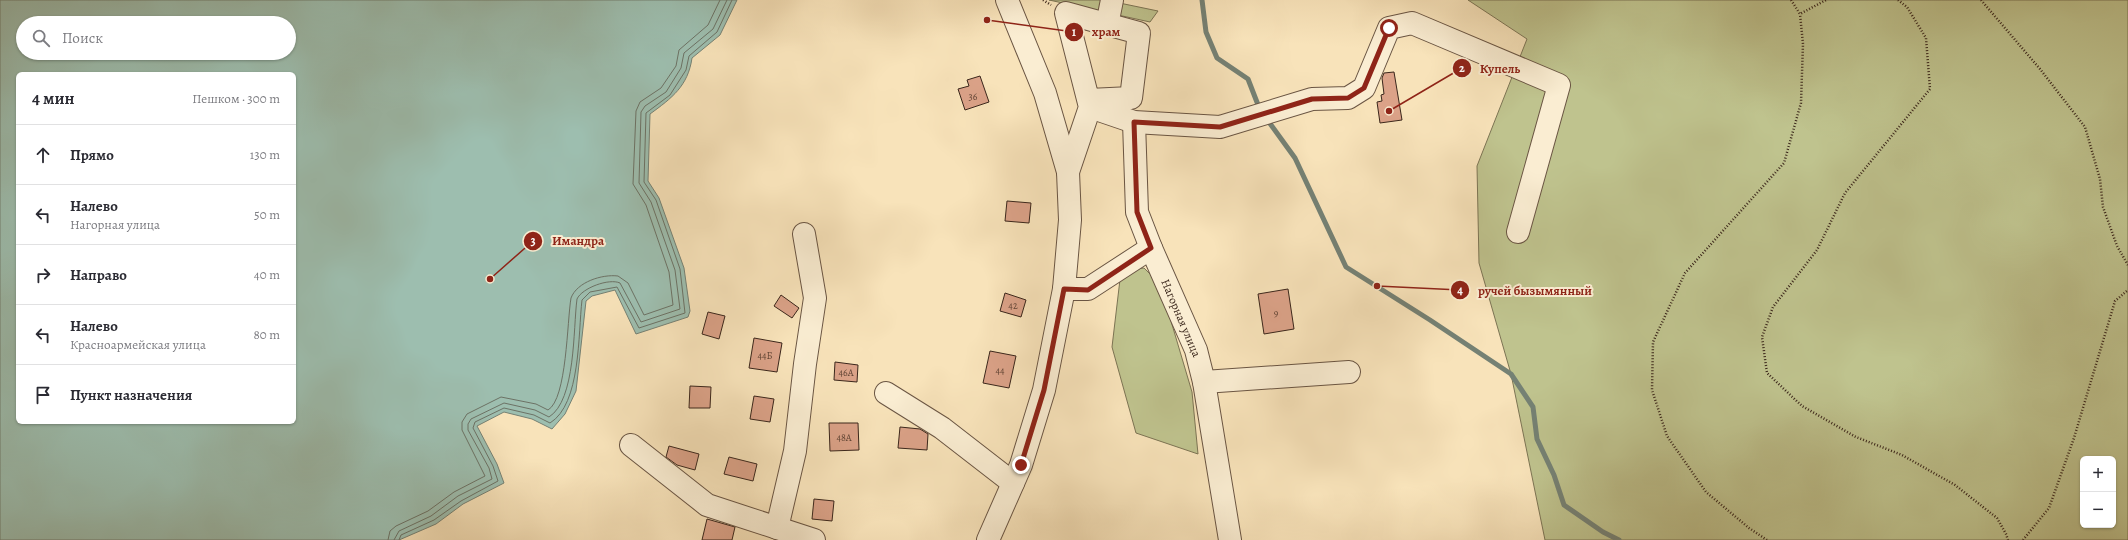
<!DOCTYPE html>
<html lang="ru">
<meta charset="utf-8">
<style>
body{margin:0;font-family:Alegreya,serif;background:#f7f7f7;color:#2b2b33}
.controls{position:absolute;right:12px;bottom:12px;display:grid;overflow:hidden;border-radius:6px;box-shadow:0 1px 3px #0004}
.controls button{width:36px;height:36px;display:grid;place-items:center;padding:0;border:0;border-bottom:1px solid #e1e1e2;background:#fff;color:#2b2b33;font:20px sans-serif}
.stop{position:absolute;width:12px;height:12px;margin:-9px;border:3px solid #8f2418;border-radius:50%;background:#fff}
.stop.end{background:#8f2418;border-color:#fff;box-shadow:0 1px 4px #0008}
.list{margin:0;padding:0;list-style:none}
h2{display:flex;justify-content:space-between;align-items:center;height:52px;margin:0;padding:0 16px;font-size:17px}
h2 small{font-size:13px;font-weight:400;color:#7c7c81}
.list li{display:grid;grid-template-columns:26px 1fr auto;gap:12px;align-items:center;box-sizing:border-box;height:60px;padding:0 16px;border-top:1px solid #e1e1e2}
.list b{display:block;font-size:15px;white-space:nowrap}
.list p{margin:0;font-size:13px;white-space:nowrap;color:#7c7c81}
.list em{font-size:13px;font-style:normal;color:#7c7c81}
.icon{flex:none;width:22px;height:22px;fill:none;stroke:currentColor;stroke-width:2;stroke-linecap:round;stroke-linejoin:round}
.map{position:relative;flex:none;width:2128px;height:540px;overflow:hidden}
.search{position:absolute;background:#fff;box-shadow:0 1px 3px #0004;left:16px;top:16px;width:280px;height:44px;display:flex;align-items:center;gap:10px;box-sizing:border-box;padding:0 14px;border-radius:22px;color:#7c7c81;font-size:15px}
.panel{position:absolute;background:#fff;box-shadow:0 1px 3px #0004;left:16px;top:72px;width:280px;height:352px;border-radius:6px}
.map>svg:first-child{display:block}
</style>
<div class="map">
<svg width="2128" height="540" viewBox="0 0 2128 540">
<rect width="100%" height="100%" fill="#f8e3ba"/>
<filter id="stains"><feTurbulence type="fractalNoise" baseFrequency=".005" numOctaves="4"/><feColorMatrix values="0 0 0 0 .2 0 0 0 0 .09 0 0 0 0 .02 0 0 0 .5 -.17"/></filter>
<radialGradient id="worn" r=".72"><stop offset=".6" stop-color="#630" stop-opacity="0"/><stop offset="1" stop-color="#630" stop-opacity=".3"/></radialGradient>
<!-- green -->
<g fill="#bfc38e" stroke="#7c7454" fill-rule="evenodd">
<polygon points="1049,0 1105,0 1158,11 1150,22"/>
<path d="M1468,0H2128V540H1545L1511,374L1479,263L1477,166L1527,39ZM2083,459H2113V525H2083Z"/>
<polygon points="1144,268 1160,284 1192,392 1198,454 1136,433 1112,347 1121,271"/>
</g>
<!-- water -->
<path fill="#9dbeaf" stroke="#758174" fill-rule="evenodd" d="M0,0H737L720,35L692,58C688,86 672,98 650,114L648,181L659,198L684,268L690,311L688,317L636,334L615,290L592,296L586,301L576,391L565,414L552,429L532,419L504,412L477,426L497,464L504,483L463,504L436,524L399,540H0ZM23,23H289V53H23ZM18,74H294V422H18Z"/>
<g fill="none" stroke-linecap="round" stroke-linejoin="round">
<!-- shore -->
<g stroke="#6c7265" stroke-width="1">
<path d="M388,540L390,531L396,526L428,511L454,492L485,476L462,430V422L467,414L501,397L536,404L548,410C567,399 567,321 571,298C577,282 602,274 618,276L628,283L644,315L673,305L669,272L646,205L633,184L636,111L640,102L661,88L676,66L679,50L708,25L720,0"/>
<path d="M394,540L399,531L431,516L458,496L492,479L489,468L468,430V424L471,419L504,403L535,410L549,417C576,400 573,329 577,299C582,288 609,278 620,283L641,322L680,309L675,270L651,202L639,183L641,112L645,106L666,92L681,68L684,53L713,29L727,0"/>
<path d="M399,540L401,535L434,520L461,501L498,481L493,466L473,428L475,422L504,408L534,415L550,423C581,404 578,334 582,300L590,292L617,287L639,328L685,313L680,269L656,200L644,182L646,113L670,95L686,70L689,56L717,32L732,0"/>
</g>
<!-- stream -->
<g stroke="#758174" stroke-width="5">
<polyline points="1202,0 1206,32 1217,58 1248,79 1260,110"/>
<polyline points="1266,118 1295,158 1346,267 1430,320 1511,374 1533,407 1537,439 1554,475 1564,505 1603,532 1619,540"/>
</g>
</g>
<!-- building -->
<g fill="#dba288" stroke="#3a261b">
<polygon points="1394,72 1402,120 1380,123 1377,102 1382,101 1381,95 1384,94 1382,78 1384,73"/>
<polygon points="980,76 989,102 965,110 958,89 969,86 967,80"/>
<polygon points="1007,201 1031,203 1029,223 1005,221"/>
<polygon points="1288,289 1294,329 1264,334 1258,294"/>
<polygon points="1005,293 1026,300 1021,317 1000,311"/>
<polygon points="781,295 799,308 792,318 774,306"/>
<polygon points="708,312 725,316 719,339 702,334"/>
<polygon points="754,338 782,343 777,372 749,368"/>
<polygon points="990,351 1016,356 1009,388 983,383"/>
<polygon points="835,362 858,365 857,382 834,380"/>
<polygon points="690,386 711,387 710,408 689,408"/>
<polygon points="754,396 774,399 770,422 750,419"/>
<polygon points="829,423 858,423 859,450 830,451"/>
<polygon points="900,427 920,429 928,434 927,450 898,448"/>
<polygon points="669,446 699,454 695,470 677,465 666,457"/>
<polygon points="729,457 757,464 753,481 724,474"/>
<polygon points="814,499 834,501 832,521 812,519"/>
<polygon points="707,519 735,527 732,540 702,540"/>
</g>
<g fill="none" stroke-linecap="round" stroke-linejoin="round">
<!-- minor casing -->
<g stroke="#6a5543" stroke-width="24">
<g id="minor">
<polyline points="1107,25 1112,0"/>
<polyline points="1090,107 1134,122 1220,127 1312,99 1348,98 1364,88 1389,28 1412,23 1559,85 1518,232"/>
<polyline points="1134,122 1137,212 1151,248 1196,350 1204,382 1230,540"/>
<polyline points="1068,172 1090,107 1066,13 1139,33 1131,98 1089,100"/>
<polyline points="1064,289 1088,289 1151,248"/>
<polyline points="1204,382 1349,372"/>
<polyline points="886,393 942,428 1013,483"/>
<polyline points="631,445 707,505 814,540"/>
<polyline points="777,528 795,451 805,364 815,298 804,234"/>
<polyline points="988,540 1021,465 1044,390 1064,289 1070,220 1068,172 1045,93 1007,0"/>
</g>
</g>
<!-- path -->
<g stroke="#3a261b" stroke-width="2.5" stroke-dasharray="1 2" stroke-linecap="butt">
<polyline points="1043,0 1051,5"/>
<polyline points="1791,0 1800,14 1826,0"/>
<polyline points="1898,0 1907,7 1926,38 1930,89 1845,193 1817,250 1773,307 1762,337 1767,373 1802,406 1856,437 1902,455 1955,485 1997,518 2006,534 2008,540"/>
<polyline points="1981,0 2040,69 2085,127 2100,179 2103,207 2117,246 2128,265"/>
<polyline points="1767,540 1749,528 1706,492 1667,436 1652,390 1653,342 1685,273 1784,163 1801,103 1803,44 1800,14"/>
<polyline points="2023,540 2049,508 2074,438 2115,301 2128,290"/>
</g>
<!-- minor -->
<use href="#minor" stroke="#faedd2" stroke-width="22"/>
</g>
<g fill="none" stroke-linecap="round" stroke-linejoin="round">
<!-- route -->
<polyline stroke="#8f2418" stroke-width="5" points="1021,465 1044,390 1064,289 1088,290 1151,248 1137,212 1134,122 1220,127 1312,99 1348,98 1364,88 1389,28"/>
</g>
<g text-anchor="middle" stroke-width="4" stroke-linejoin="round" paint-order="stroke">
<!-- number labels -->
<g font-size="10" fill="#624536">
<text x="973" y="100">36</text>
<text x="1013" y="309">42</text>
<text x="1276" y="316">9</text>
<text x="765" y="359">44Б</text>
<text x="1000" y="374">44</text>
<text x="846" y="376">46А</text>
<text x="844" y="441">48А</text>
</g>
<!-- street labels -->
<g font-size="12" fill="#3a261b" stroke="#faedd2">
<text transform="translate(1181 318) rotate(67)" y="4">Нагорная улица</text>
</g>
</g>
<!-- callouts -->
<path fill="none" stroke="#8f2418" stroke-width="1.5" d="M987 20L1074 32M1389 111L1462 68M490 279L533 241M1377 286L1460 290"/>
<g fill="#8f2418" stroke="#faedd2" stroke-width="1.5">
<circle cx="987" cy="20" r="4"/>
<circle cx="1389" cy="111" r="4"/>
<circle cx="490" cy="279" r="4"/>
<circle cx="1377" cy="286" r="4"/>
<circle cx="1074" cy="32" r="10"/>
<circle cx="1462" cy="68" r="10"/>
<circle cx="533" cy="241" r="10"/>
<circle cx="1460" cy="290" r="10"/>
</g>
<g font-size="12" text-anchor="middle" font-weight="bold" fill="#fff">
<text x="1074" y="36">1</text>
<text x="1462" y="72">2</text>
<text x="533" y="245">3</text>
<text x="1460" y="294">4</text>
</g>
<g font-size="13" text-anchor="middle" font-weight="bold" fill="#8f2418" stroke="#faedd2" stroke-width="4" stroke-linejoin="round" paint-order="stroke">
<text x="1106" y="36">храм</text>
<text x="1500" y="73">Купель</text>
<text x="578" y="245">Имандра</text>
<text x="1535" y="295">ручей бызымянный</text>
</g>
<rect width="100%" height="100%" filter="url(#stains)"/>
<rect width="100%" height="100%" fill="url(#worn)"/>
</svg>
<div class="controls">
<button>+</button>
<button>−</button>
</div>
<div class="stop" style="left:1389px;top:28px"></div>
<div class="stop end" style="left:1021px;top:465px"></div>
<div class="search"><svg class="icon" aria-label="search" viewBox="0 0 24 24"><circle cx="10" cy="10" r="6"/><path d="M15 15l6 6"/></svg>Поиск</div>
<section class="panel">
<h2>4 мин<small>Пешком · 300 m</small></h2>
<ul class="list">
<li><svg class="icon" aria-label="ahead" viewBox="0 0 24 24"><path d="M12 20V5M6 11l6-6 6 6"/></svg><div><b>Прямо</b></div><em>130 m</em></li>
<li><svg class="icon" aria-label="left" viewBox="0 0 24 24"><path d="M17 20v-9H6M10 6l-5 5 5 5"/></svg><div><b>Налево</b><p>Нагорная улица</p></div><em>50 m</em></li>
<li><svg class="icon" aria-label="right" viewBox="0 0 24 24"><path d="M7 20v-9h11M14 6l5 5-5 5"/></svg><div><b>Направо</b></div><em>40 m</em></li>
<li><svg class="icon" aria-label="left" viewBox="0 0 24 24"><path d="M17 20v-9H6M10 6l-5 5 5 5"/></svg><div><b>Налево</b><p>Красноармейская улица</p></div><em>80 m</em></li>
<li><svg class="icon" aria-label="arrive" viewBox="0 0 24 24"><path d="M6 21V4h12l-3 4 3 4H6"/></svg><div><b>Пункт назначения</b></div></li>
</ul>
</section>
</div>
